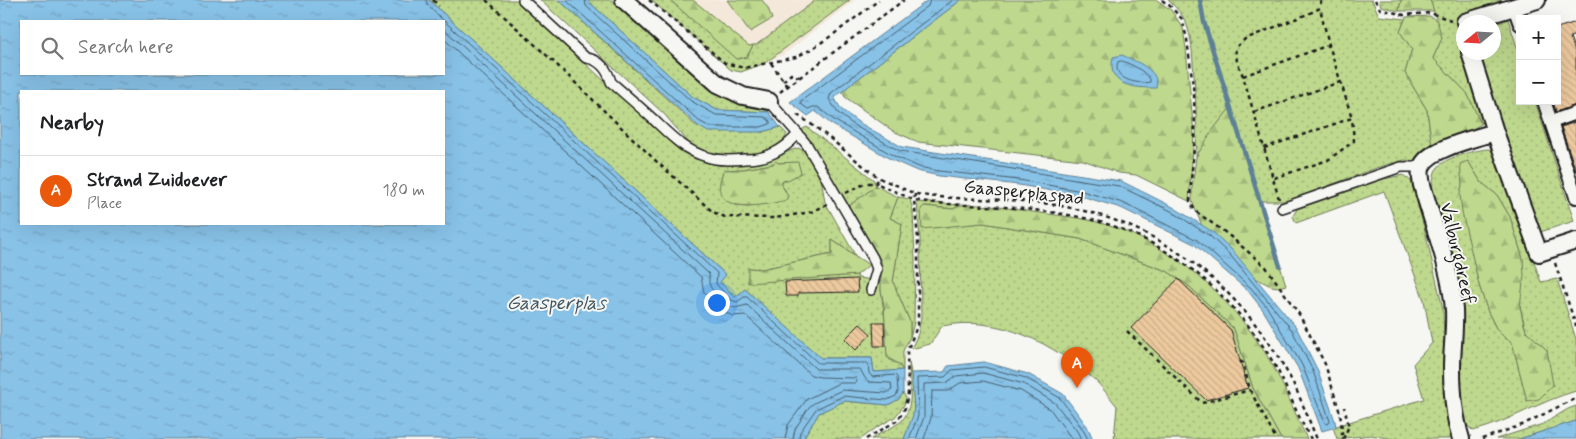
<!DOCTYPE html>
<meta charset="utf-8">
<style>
body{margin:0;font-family:Mynerve,sans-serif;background:#f2f2f2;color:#202124}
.controls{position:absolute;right:15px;top:15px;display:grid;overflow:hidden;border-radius:0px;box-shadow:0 5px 20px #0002}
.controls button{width:45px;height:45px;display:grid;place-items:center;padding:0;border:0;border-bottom:1px solid #e0e0e0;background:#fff;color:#202124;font:25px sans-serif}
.compass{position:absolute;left:1456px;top:15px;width:45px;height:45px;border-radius:50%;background:#fff;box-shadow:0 5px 20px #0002;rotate:252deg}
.you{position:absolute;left:716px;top:302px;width:18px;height:18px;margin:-12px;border:4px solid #fff;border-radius:50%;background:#1a73e8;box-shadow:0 0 0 8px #1a73e833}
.badge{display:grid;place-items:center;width:32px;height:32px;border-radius:50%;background:#ea580c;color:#fff;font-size:16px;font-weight:700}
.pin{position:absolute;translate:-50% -41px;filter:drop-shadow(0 1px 2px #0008)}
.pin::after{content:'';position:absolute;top:26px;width:18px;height:15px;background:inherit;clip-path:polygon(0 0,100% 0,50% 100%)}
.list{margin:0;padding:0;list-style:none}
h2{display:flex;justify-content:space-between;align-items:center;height:65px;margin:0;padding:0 20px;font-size:21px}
h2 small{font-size:16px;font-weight:400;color:#757577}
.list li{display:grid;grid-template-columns:32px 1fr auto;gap:15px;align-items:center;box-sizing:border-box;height:70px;padding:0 20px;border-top:1px solid #e0e0e0}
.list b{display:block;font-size:19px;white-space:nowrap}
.list p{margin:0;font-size:16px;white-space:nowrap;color:#757577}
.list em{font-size:16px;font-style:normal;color:#757577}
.icon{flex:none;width:28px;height:28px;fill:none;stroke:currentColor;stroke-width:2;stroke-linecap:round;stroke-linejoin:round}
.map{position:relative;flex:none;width:1576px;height:439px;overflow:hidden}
.search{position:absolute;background:#fff;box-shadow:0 5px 20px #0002;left:20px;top:20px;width:425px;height:55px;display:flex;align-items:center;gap:12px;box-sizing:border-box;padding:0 18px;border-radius:0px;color:#757577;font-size:19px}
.panel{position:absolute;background:#fff;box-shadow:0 5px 20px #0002;left:20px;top:90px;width:425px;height:135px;border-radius:0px}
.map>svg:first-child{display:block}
</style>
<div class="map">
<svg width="1576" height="439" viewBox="0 0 1576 439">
<defs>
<pattern id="grass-dots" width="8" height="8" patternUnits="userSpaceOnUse" patternTransform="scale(1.25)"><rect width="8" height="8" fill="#bed88e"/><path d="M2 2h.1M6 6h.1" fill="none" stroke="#a3b97a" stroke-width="1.8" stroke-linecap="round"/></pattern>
<pattern id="forest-firs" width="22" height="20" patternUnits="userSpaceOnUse" patternTransform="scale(1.25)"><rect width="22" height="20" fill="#bed88e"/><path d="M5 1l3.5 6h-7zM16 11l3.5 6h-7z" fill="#a3b97a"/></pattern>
<pattern id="water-ripples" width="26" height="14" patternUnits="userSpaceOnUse" patternTransform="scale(1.25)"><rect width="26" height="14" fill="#88c2e7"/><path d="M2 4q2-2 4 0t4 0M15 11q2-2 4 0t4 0" fill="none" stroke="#75a6c6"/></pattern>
<pattern id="building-back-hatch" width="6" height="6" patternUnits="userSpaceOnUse" patternTransform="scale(1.25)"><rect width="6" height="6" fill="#edc99e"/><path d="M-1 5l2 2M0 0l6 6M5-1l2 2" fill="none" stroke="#cbac88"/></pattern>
</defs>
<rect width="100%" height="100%" fill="#f6f6f2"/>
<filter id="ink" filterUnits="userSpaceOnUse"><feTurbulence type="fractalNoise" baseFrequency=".02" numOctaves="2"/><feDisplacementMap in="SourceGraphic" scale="10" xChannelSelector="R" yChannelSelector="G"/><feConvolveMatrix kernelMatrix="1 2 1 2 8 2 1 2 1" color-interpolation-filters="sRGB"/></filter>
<g filter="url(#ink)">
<!-- built -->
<polygon fill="#f3e8d9" points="660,0 855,0 783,55 753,68"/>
<!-- grass -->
<g fill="url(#grass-dots)" stroke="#6d7a55" fill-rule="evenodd">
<path d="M429,0H517L680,151L695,159L727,164L759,162L798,148L809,153L820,172L825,202L855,255L832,240V254L762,269L749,268L748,282L857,275L858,278L882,281L881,290L890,360L898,364L903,370L874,372L872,358H820L745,289L736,297L719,282L726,275ZM776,161L778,163H798L788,180L782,181L781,185L786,191L775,203L748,206L734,205L724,170L744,169L773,164Z"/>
<polygon points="540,0 559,0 695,125 762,132 780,127 787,134 783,142 778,146 760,154 713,155 694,149 664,114"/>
<polygon points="587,0 614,0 707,82 767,108 769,112 717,110 693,97"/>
<polygon points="651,0 670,0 737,59 747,57 753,45 756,45 816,0 850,0 765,63 741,72 731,70"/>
<path d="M1168,0H1372L1379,16L1405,19L1400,32L1412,49L1405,73L1427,110L1432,146L1414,161L1404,160L1379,167L1287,201H1260L1231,108L1220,121L1196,157C1197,125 1196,95 1193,63C1192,48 1191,31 1183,17C1179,10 1173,5 1168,0Z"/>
<polygon points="1379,0 1401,0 1399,11 1381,6"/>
<polygon points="1430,0 1502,0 1475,12 1463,20 1457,32 1484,117 1481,124 1467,93 1433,58 1442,38"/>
<polygon points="1508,19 1520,56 1520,101 1535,101 1574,221 1534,234 1476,53 1494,52 1494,25"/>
<polygon points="807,127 874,180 876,186 849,206 812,145 799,131"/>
<path d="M1487,149L1495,150L1541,282L1557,279L1576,339V391C1540,401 1509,422 1473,431L1467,425L1460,393L1433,203C1432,193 1432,182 1435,172C1441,157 1473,151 1487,149ZM1468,161L1481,182L1497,195L1510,217L1523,259L1520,306L1526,331L1547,350L1527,401L1512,342L1505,338L1497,330L1488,312L1479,285L1460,194Z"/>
<polygon points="1403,175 1411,181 1424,227 1443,309 1446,412 1452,439 1393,439 1370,435 1337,439 1333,427 1424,399 1413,364 1432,343 1424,300 1384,191 1296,223 1293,216 1297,209 1383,179"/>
<polygon points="898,197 910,199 913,211 915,261 914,323 910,337 910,322 893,282 902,224 890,218"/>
<path d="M917,202L961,205L953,209L924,206L922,228L983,223L1080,239L1167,271L1189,286L1234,329L1253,388L1281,439H1114L1117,406C1110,398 1103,388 1095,380C1053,344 999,314 942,326L930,344L911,349L918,334L921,317L920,238Z"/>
<path d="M909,363C912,374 915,405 913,416C911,424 907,431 904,439H871C880,433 890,429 899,423C916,410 909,381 909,363Z"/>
<polygon points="903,393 906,398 904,405 895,417 876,428 861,439 804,439 805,435 819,413 844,401 888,405 899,399"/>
<polygon points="1576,406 1576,421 1519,439 1496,439 1543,424 1568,409"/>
</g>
<!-- forest -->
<g fill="url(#forest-firs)" stroke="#6d7a55">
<polygon points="670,0 693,0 749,46 753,45 747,57 736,59"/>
<polygon points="727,0 762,0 768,8 772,19 750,32"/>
<polygon points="961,0 1157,0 1171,10 1183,28 1186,49 1194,135 1189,201 1136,175 1119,173 1083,160 918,142 893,131 845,97 842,92 850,85"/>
<polygon points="1401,0 1430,0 1434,11 1399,11"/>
<polygon points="1430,16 1437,21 1442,38 1433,58 1467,93 1481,124 1461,136 1432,146 1427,110 1405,73 1412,49 1400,32 1406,17"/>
<polygon points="1231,107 1286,285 1279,287 1271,286 1257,279 1202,226 1192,201 1192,188 1196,157 1212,131"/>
<path d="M776,161L778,163L798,162L801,173L788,180L782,181L781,184L788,196L786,200C761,207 703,216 724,170L744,169L773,164Z"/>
<polygon points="1468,161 1481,182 1497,195 1510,217 1523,259 1524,275 1520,306 1523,321 1526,331 1547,350 1553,385 1539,399 1527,401 1512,342 1505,338 1497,330 1488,312 1479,285 1462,212 1460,194 1462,185 1460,164"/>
<polygon points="876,186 898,197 890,218 902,224 893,282 910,322 910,337 903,351 903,370 898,364 887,357 884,306 881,290 881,261 849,206"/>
<path d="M961,205C983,203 1018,210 1040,213C1063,216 1086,218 1107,225C1173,245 1230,297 1266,354C1282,380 1294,411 1307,439H1281L1253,388L1234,329L1189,286L1167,271L1080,239L983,223L922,229L921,209L924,206L953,209Z"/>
<polygon points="832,240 869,265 857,275 748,283 748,268 762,269 832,254"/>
</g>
<!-- water -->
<g fill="url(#water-ripples)" stroke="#5d8096" fill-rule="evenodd">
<path d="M0,0H429L726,275L720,282L735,297L745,289L821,358H872L874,372L903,370V393L899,399L888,405L844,401L819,413L805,435L804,439H0ZM21,21H444V74H21ZM444,91V224H21V91Z"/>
<polygon points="559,0 587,0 693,97 717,110 769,112 780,127 762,132 708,132 698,126"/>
<polygon points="928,0 961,0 850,85 842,92 834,97 841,109 858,122 902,147 1121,181 1173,207 1213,232 1233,251 1296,327 1317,369 1335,421 1336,427 1322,431 1298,368 1263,310 1248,291 1194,244 1121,208 1081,196 1019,185 939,176 917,171 892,160 831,124 815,111 808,116 790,102"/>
<path d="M1122,55C1135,61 1161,70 1156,88C1135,88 1106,87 1113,57Z"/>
<polygon points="984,362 1028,374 1063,394 1087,426 1093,439 904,439 913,415 914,407 911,373 944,372 948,366"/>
<polygon points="1576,421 1576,439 1519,439"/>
</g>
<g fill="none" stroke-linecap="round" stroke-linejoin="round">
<!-- shore -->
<g stroke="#475e6d" stroke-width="1">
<polyline points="426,0 428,6 717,273 716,284 731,300 737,302 744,297 747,297 818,363 866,363 868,364 869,373 872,377 895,375 897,377 898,392 896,396 887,400 843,396 816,409 800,432 799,439"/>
<polyline points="566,0 699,121 710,127 761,127 770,124 770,121 765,117 716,115 691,101 586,6 585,0"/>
<polyline points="930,0 928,6 801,101 801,104 808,109 813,107 818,107 834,120 894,156 919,167 939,171 1019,180 1082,191 1123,203 1197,240 1251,288 1267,307 1302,365 1325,423 1327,424 1329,423 1330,421 1313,371 1292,330 1230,255 1210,236 1171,211 1119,186 900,151 855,126 838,113 829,99 831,93 953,0"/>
<polyline points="444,29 709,274 709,283 711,288 727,305 735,308 747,305 816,369 860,369 865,378 869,382 891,383 892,390 886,393 842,390 814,403 809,407 795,429 793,439"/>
<polyline points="444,39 701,277 704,292 722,311 733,316 745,315 811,375 820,377 856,378 857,381 856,383 839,383 807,399 788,425 785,439"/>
<path d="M1122,61C1133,65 1143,70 1150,79V82C1138,85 1111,79 1118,62Z"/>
<polyline points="909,439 918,416 917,378 945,377 952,370 984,367 1026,378 1060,398 1082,428 1088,439"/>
<polyline points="916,439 924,417 924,384 946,383 956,376 983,373 1024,384 1055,403 1077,431 1081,439"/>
<polyline points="924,439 931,418 932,391 948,391 960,383 983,381 1021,391 1050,409 1072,439"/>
</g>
<!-- stream -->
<polyline stroke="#5d8096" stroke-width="4.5" points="1200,0 1204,22 1280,266"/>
</g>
<!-- building -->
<g fill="url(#building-back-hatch)" stroke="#1c1c1c">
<polygon points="1576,22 1576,35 1570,37 1576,54 1576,105 1556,112 1553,101 1557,101 1557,28"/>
<polygon points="1576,122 1576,171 1561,127"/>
<polygon points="857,279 858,292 798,293 798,296 786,296 785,282"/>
<polygon points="1178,279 1231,330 1248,388 1206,400 1131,328"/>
<polygon points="873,322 884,322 885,346 874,346"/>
<polygon points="860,324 871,334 856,350 845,339"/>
</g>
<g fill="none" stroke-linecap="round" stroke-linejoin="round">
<!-- service casing -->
<g stroke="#1c1c1c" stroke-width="12">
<g id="service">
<path d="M523,0L586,58C599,59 608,70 611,82C626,95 640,107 654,120C670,135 685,151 707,157C719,161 732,160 745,159C767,159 783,151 798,134L769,101"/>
<polyline points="798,134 807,145 873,258 877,269 871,290"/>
<polyline points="1282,208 1401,167 1421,167"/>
</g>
</g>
<!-- pedestrian casing -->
<g stroke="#1c1c1c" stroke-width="16">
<g id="pedestrian">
<polyline points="1514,7 1520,24"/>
<polyline points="1544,101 1576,197"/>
<polyline points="1551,122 1576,113"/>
</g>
</g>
<!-- minor casing -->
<g stroke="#1c1c1c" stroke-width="20">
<g id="minor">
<polyline points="624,0 718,84 743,96 769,101"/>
<polyline points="1465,22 1537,0"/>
<polyline points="1470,52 1495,132 1539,253 1576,241"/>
<path d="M1461,439C1454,416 1452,391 1452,368C1452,348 1455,330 1454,310C1451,270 1433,224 1422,185C1421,179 1419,172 1422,166C1429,148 1477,138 1495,132"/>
</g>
</g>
<!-- path -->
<g stroke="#1c1c1c" stroke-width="2.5" stroke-dasharray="4 4" stroke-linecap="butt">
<polyline points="433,0 439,6"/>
<polyline points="486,0 555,63 656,161 713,212 725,217 775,218 811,212 829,203"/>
<polyline points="649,0 725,63 744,68 796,57 810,50 834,34 879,0"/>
<polyline points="1162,0 1170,6 1182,19 1187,39 1194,94 1195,137 1191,181 1190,201 1195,211 1226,233 1266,267 1299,314 1325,364 1340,413 1342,430 1342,439"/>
<polyline points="1375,0 1380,9 1404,15 1430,13 1451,20"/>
<polyline points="771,63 788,87"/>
<polyline points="1243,76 1329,45"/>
<polyline points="783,81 791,74 799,77"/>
<polyline points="780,92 904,0"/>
<polyline points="1254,112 1340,82"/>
<path d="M797,115C826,132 850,157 878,177C884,181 892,183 898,186C904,189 910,192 916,194C936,198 959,198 980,199C1008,200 1039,201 1066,207C1168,226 1246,293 1293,383C1302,401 1309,421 1317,439"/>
<polyline points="1264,148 1352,118 1329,45 1320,8"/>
<polyline points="1274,178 1328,160 1354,141 1352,118"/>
<polyline points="846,193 866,183 876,183 879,178"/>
<path d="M915,194L914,200C944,205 974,205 1005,207C1044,211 1087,215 1124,230C1175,251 1221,288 1253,332C1262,344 1271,358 1278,371C1289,393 1298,417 1311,439"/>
<polyline points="1279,199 1243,76 1237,61 1235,48 1245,39 1310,13 1320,8 1321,0"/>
<polyline points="1555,263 1576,326"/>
<polyline points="1127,331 1202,403 1250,390"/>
<polyline points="1240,361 1243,363 1250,390 1276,439"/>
<polyline points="866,439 898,420 905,408 908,393 907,351 918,324 918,238 914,200 876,183"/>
<polyline points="1343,439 1349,426 1344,407"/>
<polyline points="1359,439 1366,438 1370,439"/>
<polyline points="1482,439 1522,425 1576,398"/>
</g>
<!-- service -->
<use href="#service" stroke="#f6f6f2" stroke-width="9"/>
<!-- pedestrian -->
<use href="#pedestrian" stroke="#f6f6f2" stroke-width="12"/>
<!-- minor -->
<use href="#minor" stroke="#f6f6f2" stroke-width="16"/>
</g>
</g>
<g text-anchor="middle" stroke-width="4" stroke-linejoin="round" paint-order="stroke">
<!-- street labels -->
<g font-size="19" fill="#1c1c1c" stroke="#f6f6f2">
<text transform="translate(1024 191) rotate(6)" y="7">Gaasperplaspad</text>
<text transform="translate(1459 253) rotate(77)" y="7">Valburgdreef</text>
</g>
<!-- water labels -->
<g font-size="20" font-style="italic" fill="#425663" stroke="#f6f6f2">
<text x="556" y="309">Gaasperplas</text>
</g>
</g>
</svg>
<div class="controls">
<button>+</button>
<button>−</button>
</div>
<svg class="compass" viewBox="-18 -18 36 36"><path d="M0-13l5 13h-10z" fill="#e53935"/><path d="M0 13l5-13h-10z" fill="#757577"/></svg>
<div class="you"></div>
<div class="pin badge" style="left:1077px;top:388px">A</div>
<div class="search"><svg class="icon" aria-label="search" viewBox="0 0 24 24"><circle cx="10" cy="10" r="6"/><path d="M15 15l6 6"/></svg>Search here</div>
<section class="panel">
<h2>Nearby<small></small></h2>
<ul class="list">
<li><span class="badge">A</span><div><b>Strand Zuidoever</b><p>Place</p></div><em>180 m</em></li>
</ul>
</section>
</div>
